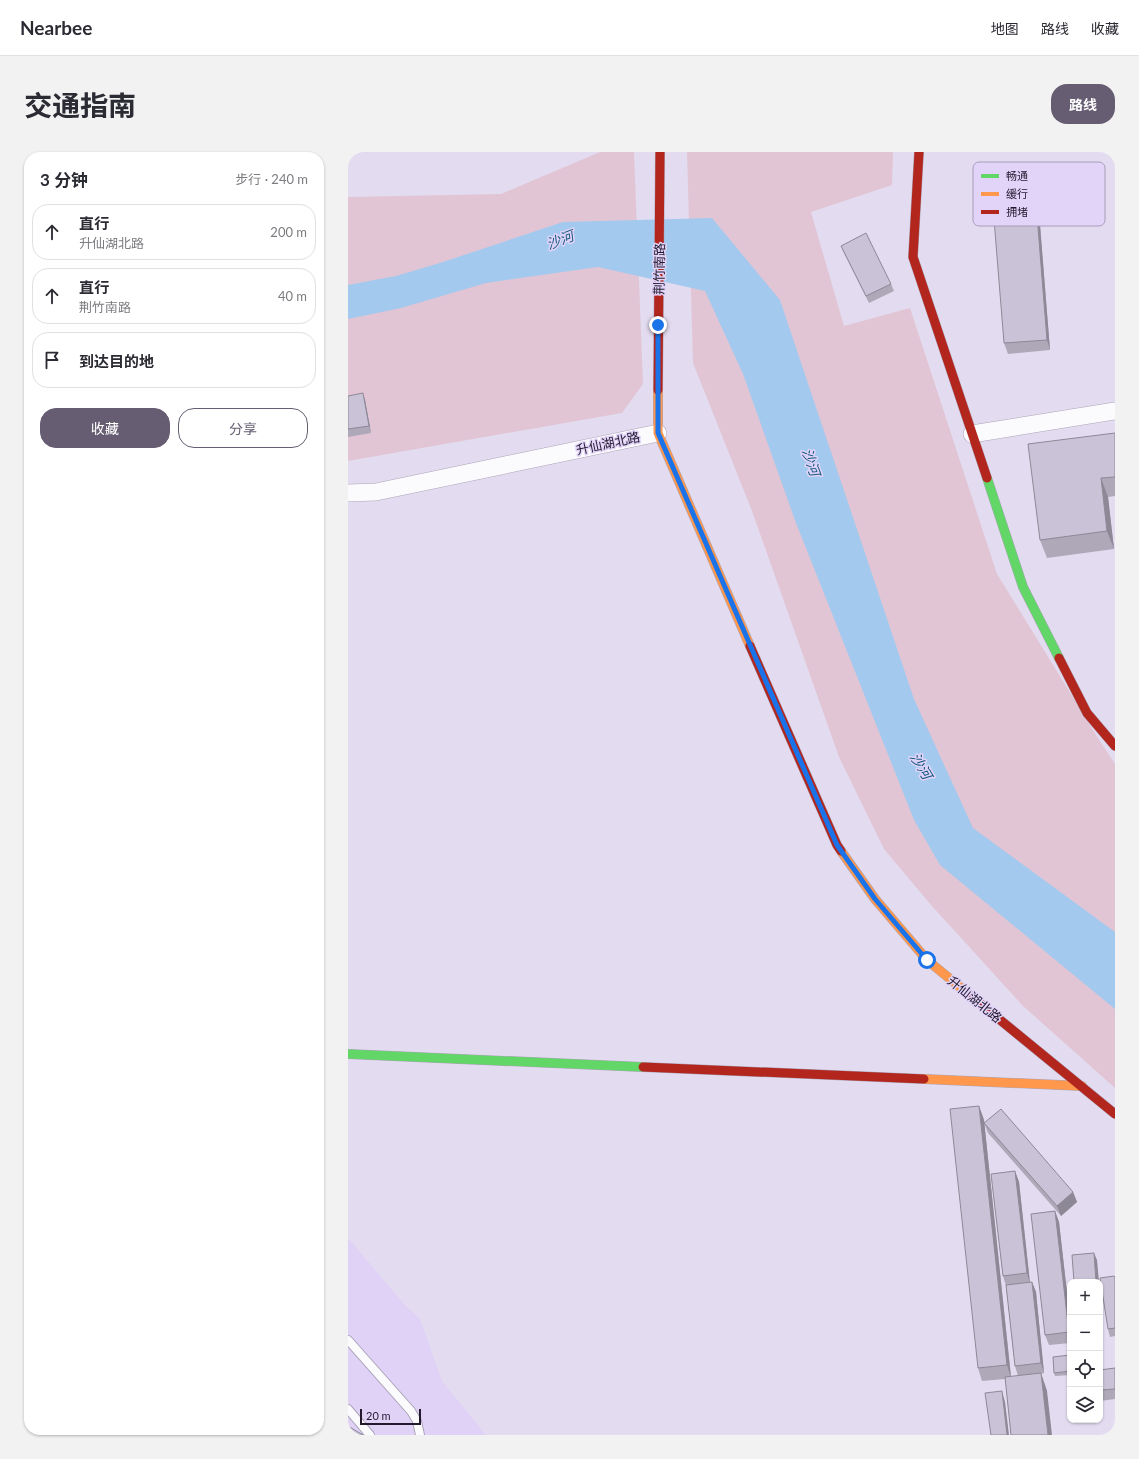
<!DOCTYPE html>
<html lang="zh">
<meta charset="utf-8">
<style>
body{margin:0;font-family:Lato,"Noto Sans SC",sans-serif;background:#f2f2f3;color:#2b2b33}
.controls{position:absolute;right:12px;bottom:12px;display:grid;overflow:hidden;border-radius:8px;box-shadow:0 1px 3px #0004}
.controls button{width:36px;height:36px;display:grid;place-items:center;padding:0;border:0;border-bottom:1px solid #e1e1e2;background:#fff;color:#2b2b33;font:20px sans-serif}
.scale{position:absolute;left:12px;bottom:10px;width:61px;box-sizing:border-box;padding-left:4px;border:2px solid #22192e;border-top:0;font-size:11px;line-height:14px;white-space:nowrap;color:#22192e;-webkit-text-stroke:3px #e1d4f8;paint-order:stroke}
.stop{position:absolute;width:12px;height:12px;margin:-9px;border:3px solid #1a73e8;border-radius:50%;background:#fff}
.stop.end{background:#1a73e8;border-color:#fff;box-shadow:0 1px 4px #0008}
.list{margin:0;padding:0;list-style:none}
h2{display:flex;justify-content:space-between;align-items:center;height:52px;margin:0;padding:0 16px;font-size:17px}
h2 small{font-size:13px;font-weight:400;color:#7c7c81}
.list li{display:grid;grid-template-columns:26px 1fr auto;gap:12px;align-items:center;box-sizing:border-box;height:56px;margin:0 8px 8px;padding:0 8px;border:1px solid #e1e1e2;border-radius:16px}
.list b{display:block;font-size:15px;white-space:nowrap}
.list p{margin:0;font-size:13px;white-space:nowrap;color:#7c7c81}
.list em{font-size:13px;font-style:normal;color:#7c7c81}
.actions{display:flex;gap:8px;padding:12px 16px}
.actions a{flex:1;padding:9px 0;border:1px solid #665d72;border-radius:16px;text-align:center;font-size:14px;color:#665d72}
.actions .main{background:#665d72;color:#fff}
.icon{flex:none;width:22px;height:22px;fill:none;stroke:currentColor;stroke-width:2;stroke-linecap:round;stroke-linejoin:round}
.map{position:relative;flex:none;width:767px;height:1283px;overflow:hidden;border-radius:16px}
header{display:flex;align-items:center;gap:24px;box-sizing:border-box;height:56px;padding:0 20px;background:#fff;border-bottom:1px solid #e1e1e2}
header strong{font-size:19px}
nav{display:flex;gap:22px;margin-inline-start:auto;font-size:14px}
.intro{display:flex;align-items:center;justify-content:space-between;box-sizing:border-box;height:96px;padding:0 24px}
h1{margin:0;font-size:28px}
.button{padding:10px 18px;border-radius:16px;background:#665d72;color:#fff;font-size:14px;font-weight:700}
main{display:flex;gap:24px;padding:0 24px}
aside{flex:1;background:#fff;border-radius:16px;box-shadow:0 1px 3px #0004}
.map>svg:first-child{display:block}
</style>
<header>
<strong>Nearbee</strong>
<nav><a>地图</a><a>路线</a><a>收藏</a></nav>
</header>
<div class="intro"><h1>交通指南</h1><a class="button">路线</a></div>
<main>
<aside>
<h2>3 分钟<small>步行 · 240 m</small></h2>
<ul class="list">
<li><svg class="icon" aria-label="ahead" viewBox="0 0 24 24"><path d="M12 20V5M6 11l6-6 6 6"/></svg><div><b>直行</b><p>升仙湖北路</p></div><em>200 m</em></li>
<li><svg class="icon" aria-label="ahead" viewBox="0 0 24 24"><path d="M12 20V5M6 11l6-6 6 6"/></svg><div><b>直行</b><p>荆竹南路</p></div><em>40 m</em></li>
<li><svg class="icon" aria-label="arrive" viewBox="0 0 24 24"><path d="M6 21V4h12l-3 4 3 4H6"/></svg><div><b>到达目的地</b></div></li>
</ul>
<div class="actions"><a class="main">收藏</a><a>分享</a></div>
</aside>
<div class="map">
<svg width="767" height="1283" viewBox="0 0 767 1283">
<rect width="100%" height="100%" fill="#e3dcf0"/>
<!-- built -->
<polygon fill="#e0d2f7" points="0,1086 57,1153 72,1167 94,1229 138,1283 0,1283"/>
<!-- green -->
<g fill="#e1c5d4">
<polygon points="252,0 286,0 295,232 274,261 0,309 0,45 153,42"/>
<polygon points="339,0 545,0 544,33 463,60 496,174 562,156 649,422 750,586 767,612 767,936 675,854 583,753 536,697 491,605 404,359 345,211"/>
</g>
<!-- water -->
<polygon fill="#a3c9ee" points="364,66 432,148 566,547 625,676 767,780 767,857 592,713 566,668 448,371 395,222 357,139 250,115 138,131 53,156 0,167 0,133 48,124 95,110 215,70"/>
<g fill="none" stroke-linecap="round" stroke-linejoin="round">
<!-- lane casing -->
<g stroke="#aba4b7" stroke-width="10">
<g id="lane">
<polyline points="0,1188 63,1259 69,1269 72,1283"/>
<polyline points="0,1257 22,1283"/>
</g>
</g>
<!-- street casing -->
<g stroke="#aba4b7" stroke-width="18">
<g id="street">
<polyline points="624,282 767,259"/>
<polyline points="0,341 28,340 310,281"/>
</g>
</g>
<!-- fast casing -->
<g stroke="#aba4b7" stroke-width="10">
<g id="fast">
<polyline points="639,326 675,435 711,506"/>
<polyline points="0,902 295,915"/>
</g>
</g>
<!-- slow casing -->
<g stroke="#aba4b7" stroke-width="10">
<g id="slow">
<polyline points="310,238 310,281 402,494"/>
<polyline points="493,699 527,747 579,808 618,840"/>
<polyline points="576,927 734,934"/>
</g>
</g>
<!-- jam casing -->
<g stroke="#aba4b7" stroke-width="10">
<g id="jam">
<polyline points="571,0 565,105 639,326"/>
<polyline points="310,238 312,0"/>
<polyline points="402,494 489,693 493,699"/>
<polyline points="711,506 739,561 767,594"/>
<polyline points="618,840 767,962"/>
<polyline points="295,915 576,927"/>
</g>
</g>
<!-- lane -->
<use href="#lane" stroke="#fbfafd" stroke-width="8"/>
<!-- street -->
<use href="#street" stroke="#fbfafd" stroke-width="17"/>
<!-- fast -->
<use href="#fast" stroke="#63d668" stroke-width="9"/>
<!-- slow -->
<use href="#slow" stroke="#ff974d" stroke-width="9"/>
<!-- jam -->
<use href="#jam" stroke="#b3261e" stroke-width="9"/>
</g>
<!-- wall -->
<g fill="#aea8b9">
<polygon points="689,63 692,73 702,198 660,202 656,191"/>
<polygon points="493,94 543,132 546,139 521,151 496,101"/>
<polygon points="0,244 17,248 23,281 0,285"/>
<polygon points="767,281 767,344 760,345 766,397 699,406 692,388"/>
<polygon points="631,954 636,968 663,1224 670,1224 667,1214 658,1134 655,1124 667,1019 671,1030 682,1130 684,1130 688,1140 696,1221 693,1222 699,1239 657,1227 634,1229 630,1216"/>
<polygon points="636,971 725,1040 729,1050 713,1064 640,981"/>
<polygon points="707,1059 711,1070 722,1167 722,1191 701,1193 697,1183"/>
<polygon points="767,1125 767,1184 762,1185 760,1177"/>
<polygon points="752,1149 755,1188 752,1188"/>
<polygon points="722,1203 722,1223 707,1224 706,1221"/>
<polygon points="767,1216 767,1247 752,1249 752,1218"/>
</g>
<!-- shaded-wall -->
<g fill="#8d8896">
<polygon points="689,63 692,73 702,198 699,188"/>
<polygon points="15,241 17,248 23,281 21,274"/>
<polygon points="753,326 760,345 766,397 759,379"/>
<polygon points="631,954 636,968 663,1226 659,1213"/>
<polygon points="667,1019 671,1030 682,1132 679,1121"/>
<polygon points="725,1040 729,1050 713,1064 709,1054"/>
<polygon points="707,1059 711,1070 722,1167 722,1183 721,1180"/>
<polygon points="746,1101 749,1108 751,1130 748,1130"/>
<polygon points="684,1130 688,1140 696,1221 693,1211"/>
<polygon points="752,1149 755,1188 752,1181"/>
<polygon points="693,1221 699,1239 704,1283 700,1283"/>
<polygon points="654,1239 657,1250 661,1283 659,1283"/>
</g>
<!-- building -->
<g fill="#cac3d7" stroke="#8d8896">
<polygon points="689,63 699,188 656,191 646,67"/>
<polygon points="518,81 543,132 518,144 493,94"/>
<polygon points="15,241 21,274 0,277 0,244"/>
<polygon points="767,281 767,325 753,326 759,379 692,388 680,292"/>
<polygon points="631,954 659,1213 630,1216 602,957"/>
<polygon points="653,957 725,1040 709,1054 636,971"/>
<polygon points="667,1019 679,1121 655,1124 643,1022"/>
<polygon points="707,1059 721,1180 697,1183 683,1062"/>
<polygon points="746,1101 748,1130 726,1130 724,1103"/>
<polygon points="766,1124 767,1125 767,1176 760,1177 752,1126"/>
<polygon points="684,1130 693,1211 667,1214 658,1133"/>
<polygon points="722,1203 722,1219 706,1221 705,1205"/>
<polygon points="767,1216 767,1237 752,1238 752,1218"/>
<polygon points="693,1221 700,1283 663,1283 657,1225"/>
<polygon points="654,1239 659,1283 643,1283 637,1241"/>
<polygon points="0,1274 15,1283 0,1283"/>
</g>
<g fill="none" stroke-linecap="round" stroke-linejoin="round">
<!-- route -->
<polyline stroke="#1a73e8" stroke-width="5" points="310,173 310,281 489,693 527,747 579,808"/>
</g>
<g text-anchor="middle" stroke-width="3" stroke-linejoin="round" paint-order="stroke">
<!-- street labels -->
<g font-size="13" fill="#22192e" stroke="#e1d4f8">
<text transform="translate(311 117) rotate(-89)" y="5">荆竹南路</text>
<text transform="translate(260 291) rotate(-12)" y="5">升仙湖北路</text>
<text transform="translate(627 847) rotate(39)" y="5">升仙湖北路</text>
</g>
<!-- water labels -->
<g font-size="14" font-style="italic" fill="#185a84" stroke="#e1d4f8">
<text transform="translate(212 88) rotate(-21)" y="5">沙河</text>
<text transform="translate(463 310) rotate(71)" y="5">沙河</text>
<text transform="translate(573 614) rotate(59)" y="5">沙河</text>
</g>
</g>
<!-- legend -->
<rect x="625" y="10" width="132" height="64" rx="6" fill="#e1d4f8" stroke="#a89cbb" stroke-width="1"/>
<rect x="633" y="22" width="18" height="4" fill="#63d668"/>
<rect x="633" y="40" width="18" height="4" fill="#ff974d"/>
<rect x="633" y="58" width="18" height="4" fill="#b3261e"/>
<g font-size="11" fill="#22192e">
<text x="658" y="28">畅通</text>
<text x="658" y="46">缓行</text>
<text x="658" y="64">拥堵</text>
</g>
</svg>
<div class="controls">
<button>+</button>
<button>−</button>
<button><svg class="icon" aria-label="locate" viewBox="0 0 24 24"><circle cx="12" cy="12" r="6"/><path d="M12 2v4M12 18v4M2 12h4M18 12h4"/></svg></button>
<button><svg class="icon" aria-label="layers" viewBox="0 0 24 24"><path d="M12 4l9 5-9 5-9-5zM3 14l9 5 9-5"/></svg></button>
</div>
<div class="scale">20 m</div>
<div class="stop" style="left:579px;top:808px"></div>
<div class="stop end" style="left:310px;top:173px"></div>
</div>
</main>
